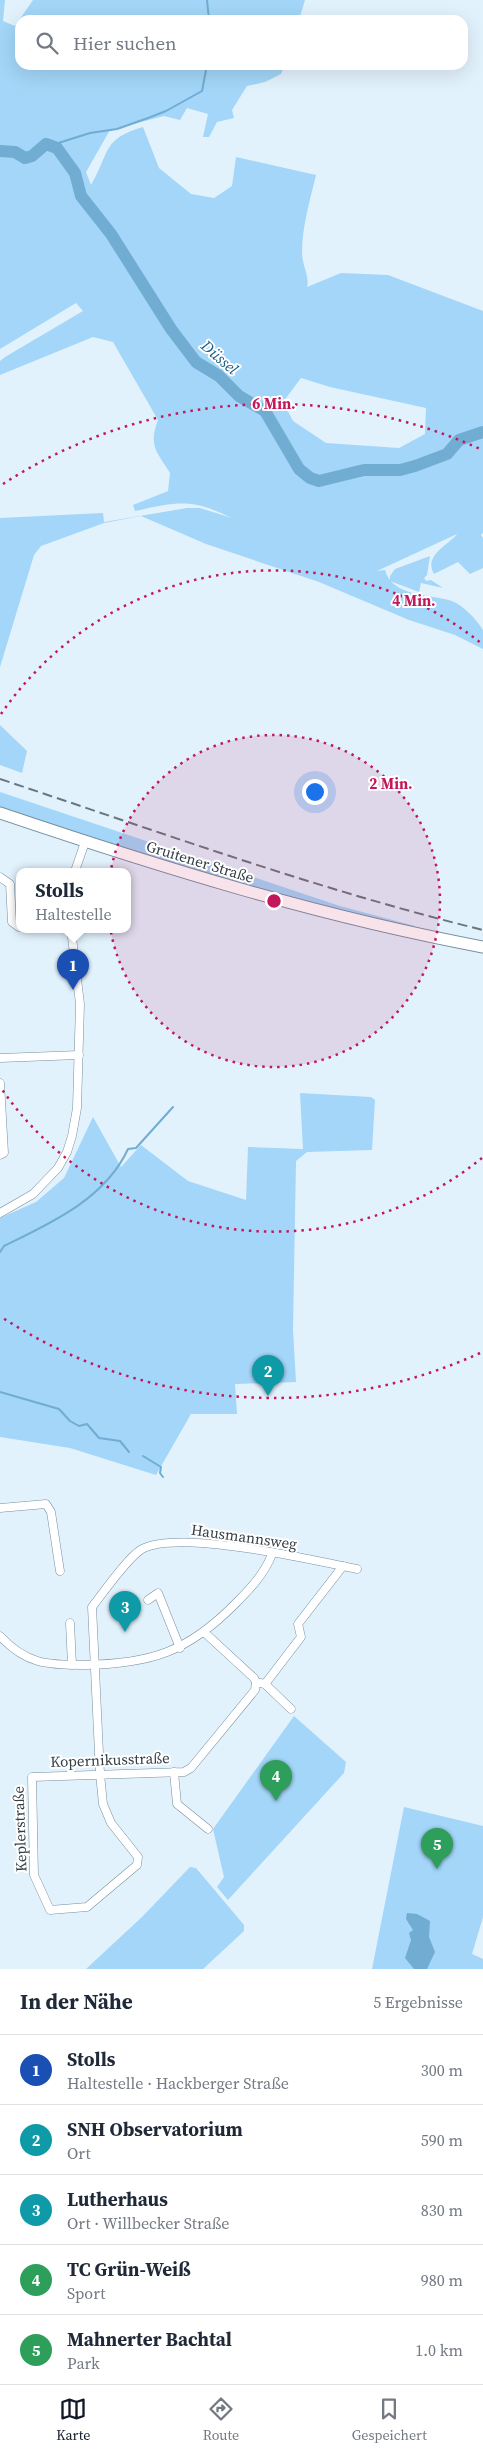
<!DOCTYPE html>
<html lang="de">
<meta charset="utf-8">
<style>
body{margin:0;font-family:"Source Serif 4",serif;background:#f6f6f7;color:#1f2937}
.you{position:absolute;left:314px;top:791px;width:18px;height:18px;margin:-12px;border:4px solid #fff;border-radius:50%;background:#1a73e8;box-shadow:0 0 0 8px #1a73e833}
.badge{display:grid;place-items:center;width:32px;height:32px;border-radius:50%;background:#111827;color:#fff;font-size:16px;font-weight:700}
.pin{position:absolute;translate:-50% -41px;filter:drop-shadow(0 1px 2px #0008)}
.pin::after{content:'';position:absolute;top:26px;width:18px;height:15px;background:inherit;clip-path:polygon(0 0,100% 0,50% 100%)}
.popup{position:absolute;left:16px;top:868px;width:115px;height:65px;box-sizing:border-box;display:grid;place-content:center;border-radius:10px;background:#fff;filter:drop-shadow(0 1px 4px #0005);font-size:16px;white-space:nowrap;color:#747a83}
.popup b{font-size:19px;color:#1f2937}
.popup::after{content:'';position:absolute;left:50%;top:100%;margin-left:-10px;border:10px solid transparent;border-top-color:#fff}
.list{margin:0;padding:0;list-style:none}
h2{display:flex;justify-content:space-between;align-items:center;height:65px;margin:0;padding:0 20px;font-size:21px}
h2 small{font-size:16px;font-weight:400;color:#747a83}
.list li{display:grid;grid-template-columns:32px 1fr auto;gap:15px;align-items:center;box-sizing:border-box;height:70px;padding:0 20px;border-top:1px solid #e0e1e3}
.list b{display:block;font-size:19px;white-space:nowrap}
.list p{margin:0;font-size:16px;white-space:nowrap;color:#747a83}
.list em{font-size:16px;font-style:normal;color:#747a83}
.icon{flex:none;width:28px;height:28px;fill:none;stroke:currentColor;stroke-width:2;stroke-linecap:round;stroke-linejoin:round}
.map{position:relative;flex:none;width:483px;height:1969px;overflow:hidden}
.search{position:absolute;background:#fff;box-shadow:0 5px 20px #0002;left:15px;right:15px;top:15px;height:55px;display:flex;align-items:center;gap:12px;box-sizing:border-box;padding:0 18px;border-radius:15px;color:#747a83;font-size:19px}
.sheet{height:415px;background:#fff}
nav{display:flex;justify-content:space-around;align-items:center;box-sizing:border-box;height:70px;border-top:1px solid #e0e1e3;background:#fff;font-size:14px;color:#747a83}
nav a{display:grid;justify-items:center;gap:2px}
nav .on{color:#111827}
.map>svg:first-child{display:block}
</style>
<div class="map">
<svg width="483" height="1969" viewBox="0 0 483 1969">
<rect width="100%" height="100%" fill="#e2f2fd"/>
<!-- green -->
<g fill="#a3d6f8" fill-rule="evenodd">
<path d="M0,0H5L3,21L15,26L33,0H305L299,20H20V65H285L281,74L265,82L247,86L232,110L234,118L217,122L209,137H203L208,114L187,108L180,120L164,116L110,130L86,172L91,185C110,154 101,139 143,127L159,168L191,194L214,198L232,186L236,157L316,175C310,200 302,227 302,253C302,265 310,277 307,287L341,273L388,275L483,311V533L481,535L483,538V568L470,574L458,562L434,574C423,555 449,545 457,534L377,571L385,570C392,597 430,594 452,601C464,606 476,619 483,630V649L455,635L409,620L319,582L206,544L141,516L104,523L41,546L34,555L0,667V518L103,513L104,522L187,508H200L232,518C191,498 178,502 135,511L133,505L168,491L170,473C157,452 148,446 158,420L113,342L93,337L0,375V361L5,357L83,311L76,303L0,349ZM301,378L330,387L426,408L425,434L399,448L326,443L293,421L283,402Z"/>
<polygon points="430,556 427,575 424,578 426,581 431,580 443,588 421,583 419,592 390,581 390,576 395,569"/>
<polygon points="0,725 27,751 22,773 0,765"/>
<polygon points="0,792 340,906 415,926 415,930 195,874 0,809"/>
<polygon points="300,1093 371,1097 375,1100 372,1150 307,1152 296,1161 293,1330 296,1382 235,1384 237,1414 191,1414 156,1475 70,1448 0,1437 0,1218 36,1202 64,1178 93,1117 121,1167 141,1145 188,1181 246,1200 248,1147 303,1149"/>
<polygon points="294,1716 346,1762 344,1773 228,1900 217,1887 224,1877 213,1829"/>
<polygon points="404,1807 483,1826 483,1917 472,1954 483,1959 483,1969 372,1969"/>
<polygon points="190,1867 196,1868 244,1925 244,1931 203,1969 86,1969 142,1917"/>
</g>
<!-- water -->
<polygon fill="#71acd2" points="407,1913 417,1914 430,1921 429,1937 435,1952 427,1969 414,1969 405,1958 411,1940 409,1933 413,1930 406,1919"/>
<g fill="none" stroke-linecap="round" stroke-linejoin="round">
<!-- stream -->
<g stroke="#71acd2" stroke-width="2">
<polyline points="207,0 209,20"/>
<polyline points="52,145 90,133 117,129 148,118 166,111 202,91 207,65"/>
<path d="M0,1252L4,1246C51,1223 105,1199 128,1149L136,1148L173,1107"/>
<polyline points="0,1392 59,1409 70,1421 79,1426 87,1424 99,1438 120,1441 129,1452"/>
<polyline points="143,1456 161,1467 160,1473 163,1477"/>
</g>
<!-- river -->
<polyline stroke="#71acd2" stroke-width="12" points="0,151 15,152 25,158 32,156 46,144 57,148 75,173 81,196 111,234 171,329 196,362 219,376 239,396 265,411 299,469 310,478 319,481 364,470 400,470 415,466 447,454 459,440 483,432"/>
<!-- street casing -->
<g stroke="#778fa0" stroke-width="9">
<g id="street">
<polyline points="75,871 85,842"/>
<polyline points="0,877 10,884 12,922 19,927"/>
<polyline points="0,1058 79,1055"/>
<polyline points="0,1083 4,1153 0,1155"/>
<polyline points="0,1213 33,1194 58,1168 67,1152 72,1136 77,1108 80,1004 71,929"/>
<polyline points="0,1508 46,1504 51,1512 60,1571"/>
<polyline points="148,1600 158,1593 180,1648"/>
<polyline points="70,1623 72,1665"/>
<polyline points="204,1632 254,1678 256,1682"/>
<path d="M0,1636C26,1664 47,1665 83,1665C151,1664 188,1652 236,1603C251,1588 265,1573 272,1554"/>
<path d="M256,1682L255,1690L191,1768L184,1772L32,1777L34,1875L50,1910L87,1907L137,1865L138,1857L111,1823L103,1804L100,1774L92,1607C103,1593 128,1557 142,1549C180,1529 312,1560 357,1569"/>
<polyline points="260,1683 265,1684 291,1709"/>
<polyline points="265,1684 301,1637 298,1624 343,1566"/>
<polyline points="174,1772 177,1804 208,1829"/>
</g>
</g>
<!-- secondary casing -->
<g stroke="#778fa0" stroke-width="13">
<path id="secondary" d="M0,813C160,867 317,916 483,947"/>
</g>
<!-- street -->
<use href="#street" stroke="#fff" stroke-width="8"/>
<!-- secondary -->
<use href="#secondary" stroke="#fff" stroke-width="11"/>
<!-- rail -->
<path stroke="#6a767e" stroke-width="2" stroke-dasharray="10 5" stroke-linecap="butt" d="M0,779C160,832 319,890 483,930"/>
</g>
<!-- distance rings -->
<circle cx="274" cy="901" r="166" fill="#c2185b" fill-opacity=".12"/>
<g fill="none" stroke="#c2185b" stroke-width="2.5" stroke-dasharray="2.5 5">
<circle cx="274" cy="901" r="166"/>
<path d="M482 1158A331 331 0 0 1 1 1088M1 714A331 331 0 0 1 482 644"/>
<path d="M480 1353A497 497 0 0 1 3 1318M3 484A497 497 0 0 1 480 449"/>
</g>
<g text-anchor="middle" stroke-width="4" stroke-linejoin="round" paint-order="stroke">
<!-- street labels -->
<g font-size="15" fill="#343e45" stroke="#fff">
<text transform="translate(200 862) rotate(17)" y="5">Gruitener Straße</text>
<text transform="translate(244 1537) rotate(8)" y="5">Hausmannsweg</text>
<text transform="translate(110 1760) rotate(-2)" y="5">Kopernikusstraße</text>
<text transform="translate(20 1829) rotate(-92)" y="5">Keplerstraße</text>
</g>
<!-- water labels -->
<g font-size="16" font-style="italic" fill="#195e83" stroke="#fff">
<text transform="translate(220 357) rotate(41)" y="6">Düssel</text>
</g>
</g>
<circle cx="274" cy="901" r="8" fill="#c2185b" stroke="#fff" stroke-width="2.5"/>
<g font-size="15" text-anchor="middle" font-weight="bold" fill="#c2185b" stroke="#fff" stroke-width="4" stroke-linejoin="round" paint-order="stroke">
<text x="274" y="409">6 Min.</text>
<text x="414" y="606">4 Min.</text>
<text x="391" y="789">2 Min.</text>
</g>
</svg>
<div class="you"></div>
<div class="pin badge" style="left:73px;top:990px;background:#1a4fb4">1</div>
<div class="popup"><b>Stolls</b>Haltestelle</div>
<div class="pin badge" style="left:268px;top:1396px;background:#0f9aa8">2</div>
<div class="pin badge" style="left:125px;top:1632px;background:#0f9aa8">3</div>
<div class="pin badge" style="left:276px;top:1801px;background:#2e9e5b">4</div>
<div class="pin badge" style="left:437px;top:1869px;background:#2e9e5b">5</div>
<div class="search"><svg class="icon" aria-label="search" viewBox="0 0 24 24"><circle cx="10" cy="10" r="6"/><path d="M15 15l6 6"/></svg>Hier suchen</div>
</div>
<section class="sheet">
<h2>In der Nähe<small>5 Ergebnisse</small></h2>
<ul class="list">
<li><span class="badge" style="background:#1a4fb4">1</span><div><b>Stolls</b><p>Haltestelle · Hackberger Straße</p></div><em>300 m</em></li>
<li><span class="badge" style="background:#0f9aa8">2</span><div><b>SNH Observatorium</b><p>Ort</p></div><em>590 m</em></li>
<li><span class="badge" style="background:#0f9aa8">3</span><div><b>Lutherhaus</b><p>Ort · Willbecker Straße</p></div><em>830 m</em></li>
<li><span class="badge" style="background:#2e9e5b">4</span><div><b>TC Grün-Weiß</b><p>Sport</p></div><em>980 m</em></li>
<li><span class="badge" style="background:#2e9e5b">5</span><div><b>Mahnerter Bachtal</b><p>Park</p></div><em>1.0 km</em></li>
</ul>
</section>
<nav>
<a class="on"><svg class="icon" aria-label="map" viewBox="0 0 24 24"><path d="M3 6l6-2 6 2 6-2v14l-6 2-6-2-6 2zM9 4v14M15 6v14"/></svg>Karte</a>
<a><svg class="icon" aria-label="directions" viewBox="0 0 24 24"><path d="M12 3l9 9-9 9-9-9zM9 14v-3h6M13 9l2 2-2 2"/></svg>Route</a>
<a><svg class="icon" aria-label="saved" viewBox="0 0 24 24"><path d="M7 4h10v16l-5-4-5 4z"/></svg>Gespeichert</a>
</nav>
